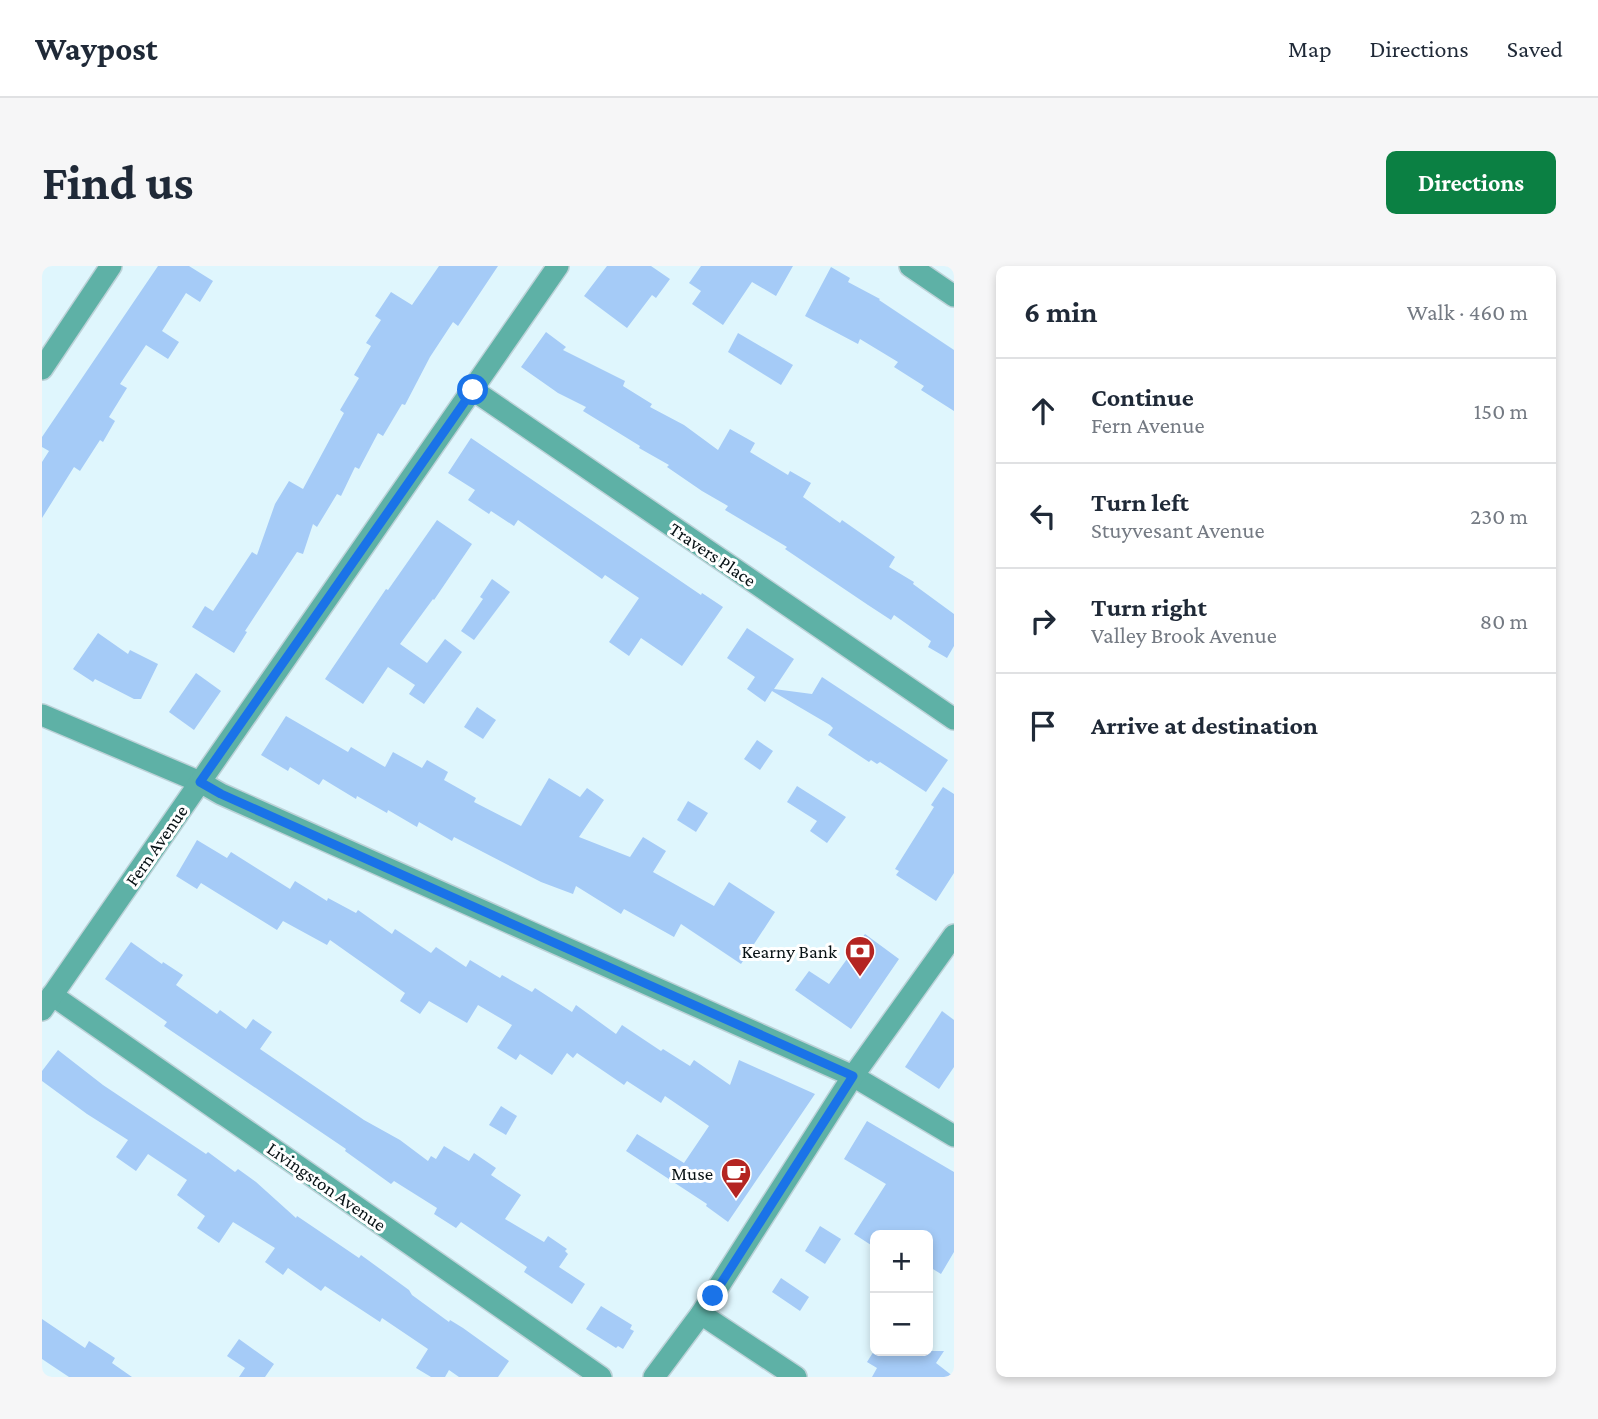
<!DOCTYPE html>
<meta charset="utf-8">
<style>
body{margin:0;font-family:"Crimson Pro",serif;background:#f6f6f7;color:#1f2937}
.controls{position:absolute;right:21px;bottom:21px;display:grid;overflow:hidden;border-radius:10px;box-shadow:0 4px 10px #0003}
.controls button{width:63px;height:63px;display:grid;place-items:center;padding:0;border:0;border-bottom:2px solid #e0e1e3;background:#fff;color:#1f2937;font:35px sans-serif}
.stop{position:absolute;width:21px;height:21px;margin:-16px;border:5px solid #1a73e8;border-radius:50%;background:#fff}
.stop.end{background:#1a73e8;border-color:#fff;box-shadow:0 2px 7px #0008}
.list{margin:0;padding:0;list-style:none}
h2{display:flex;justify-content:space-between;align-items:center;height:91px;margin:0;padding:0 28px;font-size:30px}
h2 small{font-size:23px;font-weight:400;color:#747a83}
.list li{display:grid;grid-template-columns:46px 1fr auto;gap:21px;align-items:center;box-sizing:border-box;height:105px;padding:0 28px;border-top:2px solid #e0e1e3}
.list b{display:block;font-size:26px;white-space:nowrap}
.list p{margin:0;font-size:23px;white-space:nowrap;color:#747a83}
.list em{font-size:23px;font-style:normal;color:#747a83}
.icon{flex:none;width:38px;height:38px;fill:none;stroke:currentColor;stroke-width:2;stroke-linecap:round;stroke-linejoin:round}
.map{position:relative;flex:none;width:912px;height:1111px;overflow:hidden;border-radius:10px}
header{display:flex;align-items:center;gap:42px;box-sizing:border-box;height:98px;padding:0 35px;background:#fff;border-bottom:2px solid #e0e1e3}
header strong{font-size:33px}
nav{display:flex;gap:38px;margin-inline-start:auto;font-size:24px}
.intro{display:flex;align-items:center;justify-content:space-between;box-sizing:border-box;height:168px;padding:0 42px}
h1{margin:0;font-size:49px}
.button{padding:18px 32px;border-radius:10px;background:#0b8043;color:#fff;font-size:24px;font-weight:700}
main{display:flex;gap:42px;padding:0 42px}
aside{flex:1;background:#fff;border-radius:10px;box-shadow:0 4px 10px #0003}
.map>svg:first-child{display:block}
</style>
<header>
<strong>Waypost</strong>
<nav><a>Map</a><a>Directions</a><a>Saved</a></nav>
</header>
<div class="intro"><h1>Find us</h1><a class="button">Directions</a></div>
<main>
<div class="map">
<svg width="912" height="1111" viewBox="0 0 912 1111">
<rect width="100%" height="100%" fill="#dff6fd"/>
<!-- building -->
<g fill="#a5cbf7">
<polygon points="116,0 147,0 171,15 158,36 144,27 120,65 137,76 126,93 104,79 78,118 85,122 67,151 73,155 61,176 58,174 38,205 32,201 0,252 0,196 7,185 0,181 0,171"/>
<polygon points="397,0 456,0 416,60 411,56 388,91 363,139 360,138 341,170 336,167 317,203 313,201 299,230 295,228 275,261 271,258 261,288 255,286 203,365 205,366 192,387 150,361 163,340 171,345 210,286 215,289 233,238 247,215 261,223 302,147 298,144 317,112 312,109 329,80 324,77 339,54 333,50 349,26 370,39"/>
<polygon points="565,0 609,0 628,13 614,32 610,29 585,62 542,30"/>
<polygon points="659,0 751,0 734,30 710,16 681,59 650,38 659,25 647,17"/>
<polygon points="789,1 808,12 806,16 838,33 837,34 912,84 912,145 879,124 882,120 852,101 856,96 818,73 816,78 763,50"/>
<polygon points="504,66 524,81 521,84 583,115 581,120 610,138 608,141 642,159 676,184 688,163 713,177 708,186 746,209 748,205 769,217 761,231 798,257 800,254 853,291 847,301 872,316 871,318 912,348 912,380 905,392 886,381 889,375 852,349 849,354 826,339 743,283 745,281 683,244 686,240 660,225 625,201 627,199 597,182 598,180 541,145 544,141 516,127 479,101"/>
<polygon points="696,67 751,99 739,119 686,86"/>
<polygon points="429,172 659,329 660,327 681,341 640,400 599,372 587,390 567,376 597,332 563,309 560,313 476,254 472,260 449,245 447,248 426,234 433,224 406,207"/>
<polygon points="395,254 430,278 392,334 391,333 358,378 385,397 403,373 420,386 382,438 367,428 373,419 346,401 321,438 283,413 344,323 346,324"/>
<polygon points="450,313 468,326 432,374 419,365 441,333 438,331"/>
<polygon points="705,362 752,393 732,423 770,428 780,411 906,494 884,526 838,496 835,498 829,494 827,496 786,469 791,462 788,459 730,425 723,436 705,423 713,411 685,392"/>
<polygon points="56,367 86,388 88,384 116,398 99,433 92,433 53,413 51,416 31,403"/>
<polygon points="154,407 179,425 152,464 127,446"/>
<polygon points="435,441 454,454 441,473 422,461"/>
<polygon points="244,450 306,486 309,481 343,501 351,486 380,502 385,494 406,506 402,514 434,532 432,536 479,560 507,512 538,531 545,522 562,534 537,571 588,591 601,571 624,585 611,606 672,640 687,616 733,646 699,698 639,658 632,671 582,643 579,648 534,620 531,628 499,616 412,571 410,575 377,556 375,561 346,544 345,547 315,530 314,533 281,513 277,519 248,501 246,505 219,489"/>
<polygon points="715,474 731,485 718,504 702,493"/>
<polygon points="755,520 804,551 785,577 768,565 775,555 745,536"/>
<polygon points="901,521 912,528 912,607 894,635 854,609 857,605 853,603 892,541 889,539"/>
<polygon points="646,535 666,547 654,566 635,554"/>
<polygon points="155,574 185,592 189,586 248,623 253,615 285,635 286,632 314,647 316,644 350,668 353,663 389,687 394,681 424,701 428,694 458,712 460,709 490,726 493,722 530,746 534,739 574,768 580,759 619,785 621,783 648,800 652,794 688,819 697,794 773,828 686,956 664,940 665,938 584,885 595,868 642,897 667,860 623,830 619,837 585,815 582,819 535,787 531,792 525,787 510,809 478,788 474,794 455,782 470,759 436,739 425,757 387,735 378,748 358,735 363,727 288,674 285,679 241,655 235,664 159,617 155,623 134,610"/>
<polygon points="823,668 857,693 809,763 753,724 767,705 787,718"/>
<polygon points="89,676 120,698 121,696 141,709 134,719 175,748 178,744 204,763 211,753 230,766 218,783 322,854 358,874 386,895 389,890 394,893 402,880 427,895 432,887 454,902 449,909 479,929 463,953 502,976 506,970 525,983 523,985 526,988 517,1001 543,1018 530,1038 482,1006 485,1001 419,956 414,962 392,948 395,942 352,915 349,918 303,885 304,883 122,760 125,756 63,713"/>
<polygon points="900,745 912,754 912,801 897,823 863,801"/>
<polygon points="16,784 61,819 164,888 166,886 193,906 196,903 214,916 254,952 255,950 317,992 319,989 367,1024 370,1029 407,1056 408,1054 421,1062 467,1095 456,1111 417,1111 407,1104 403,1111 389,1111 374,1102 386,1083 340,1052 338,1056 283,1020 279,1025 246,1002 241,1009 223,996 233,982 191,956 177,977 155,962 163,950 135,929 145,914 106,888 94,905 74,891 86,874 45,848 0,815 0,805"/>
<polygon points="459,840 475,850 464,869 447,859"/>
<polygon points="825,855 912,906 912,986 899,1008 886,1000 886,969 833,969 829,979 812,968 844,918 802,893"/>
<polygon points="778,960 799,973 783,998 763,985"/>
<polygon points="739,1012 767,1031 758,1045 730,1026"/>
<polygon points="559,1040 590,1059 588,1063 592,1065 581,1083 576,1080 574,1082 544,1063"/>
<polygon points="0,1053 43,1082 47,1075 73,1092 70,1097 90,1111 27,1111 0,1093"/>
<polygon points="197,1073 232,1098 223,1111 197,1111 203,1102 185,1090"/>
<polygon points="832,1085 902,1085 894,1097 912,1111 830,1111 835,1102 825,1096"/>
</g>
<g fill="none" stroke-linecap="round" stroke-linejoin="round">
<!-- minor casing -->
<g stroke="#bdd2d8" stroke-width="24">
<g id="minor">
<polyline points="868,0 912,30"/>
<polyline points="0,103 69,0"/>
<polyline points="431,124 912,453"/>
<polyline points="0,449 158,516 179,528 811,810 912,870"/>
<polyline points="10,729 559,1111"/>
<polyline points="0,744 516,0"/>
<polyline points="659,1048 754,1111"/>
<polyline points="612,1111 659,1048 811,810 912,669"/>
</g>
</g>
<!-- minor -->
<use href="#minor" stroke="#5eb1a6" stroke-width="21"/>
</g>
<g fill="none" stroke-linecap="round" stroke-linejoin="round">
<!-- route -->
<polyline stroke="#1a73e8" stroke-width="9" points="431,124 158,516 179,528 811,810 671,1030"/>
</g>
<!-- icons -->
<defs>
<g id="bank-pin" transform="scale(1.575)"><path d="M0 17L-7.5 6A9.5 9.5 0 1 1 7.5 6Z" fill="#b42522" stroke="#fff"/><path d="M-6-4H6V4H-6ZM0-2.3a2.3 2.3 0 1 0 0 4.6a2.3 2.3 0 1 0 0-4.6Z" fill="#fff"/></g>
<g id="cafe-pin" transform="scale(1.575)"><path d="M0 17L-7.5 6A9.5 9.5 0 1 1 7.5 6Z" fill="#b42522" stroke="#fff"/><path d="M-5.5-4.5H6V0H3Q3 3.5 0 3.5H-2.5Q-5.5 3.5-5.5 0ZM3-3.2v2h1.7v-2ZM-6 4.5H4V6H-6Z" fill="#fff"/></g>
</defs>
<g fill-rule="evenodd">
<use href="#bank-pin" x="818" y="685"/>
<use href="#cafe-pin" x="694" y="907"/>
</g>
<g text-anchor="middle" stroke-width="6" stroke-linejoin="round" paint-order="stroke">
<!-- street labels -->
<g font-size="19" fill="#081215" stroke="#fff">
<text transform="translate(671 288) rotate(34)" y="7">Travers Place</text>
<text transform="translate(114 579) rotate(-55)" y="7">Fern Avenue</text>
<text transform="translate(285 920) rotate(35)" y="7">Livingston Avenue</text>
</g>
<!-- poi labels -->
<g font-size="19" fill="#081215" stroke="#fff" text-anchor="end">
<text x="795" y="692">Kearny Bank</text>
<text x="671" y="914">Muse</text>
</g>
</g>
</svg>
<div class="controls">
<button>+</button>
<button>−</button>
</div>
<div class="stop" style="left:431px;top:124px"></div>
<div class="stop end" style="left:671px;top:1030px"></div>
</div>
<aside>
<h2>6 min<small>Walk · 460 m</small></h2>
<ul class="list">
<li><svg class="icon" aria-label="ahead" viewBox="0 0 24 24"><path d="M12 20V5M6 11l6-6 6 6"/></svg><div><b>Continue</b><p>Fern Avenue</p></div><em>150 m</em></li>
<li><svg class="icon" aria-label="left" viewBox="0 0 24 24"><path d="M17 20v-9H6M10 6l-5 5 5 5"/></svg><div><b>Turn left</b><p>Stuyvesant Avenue</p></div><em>230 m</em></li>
<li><svg class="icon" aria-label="right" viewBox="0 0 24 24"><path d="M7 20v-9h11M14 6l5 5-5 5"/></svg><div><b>Turn right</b><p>Valley Brook Avenue</p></div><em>80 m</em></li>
<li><svg class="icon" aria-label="arrive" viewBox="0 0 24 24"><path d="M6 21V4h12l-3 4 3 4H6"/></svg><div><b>Arrive at destination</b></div></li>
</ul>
</aside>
</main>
